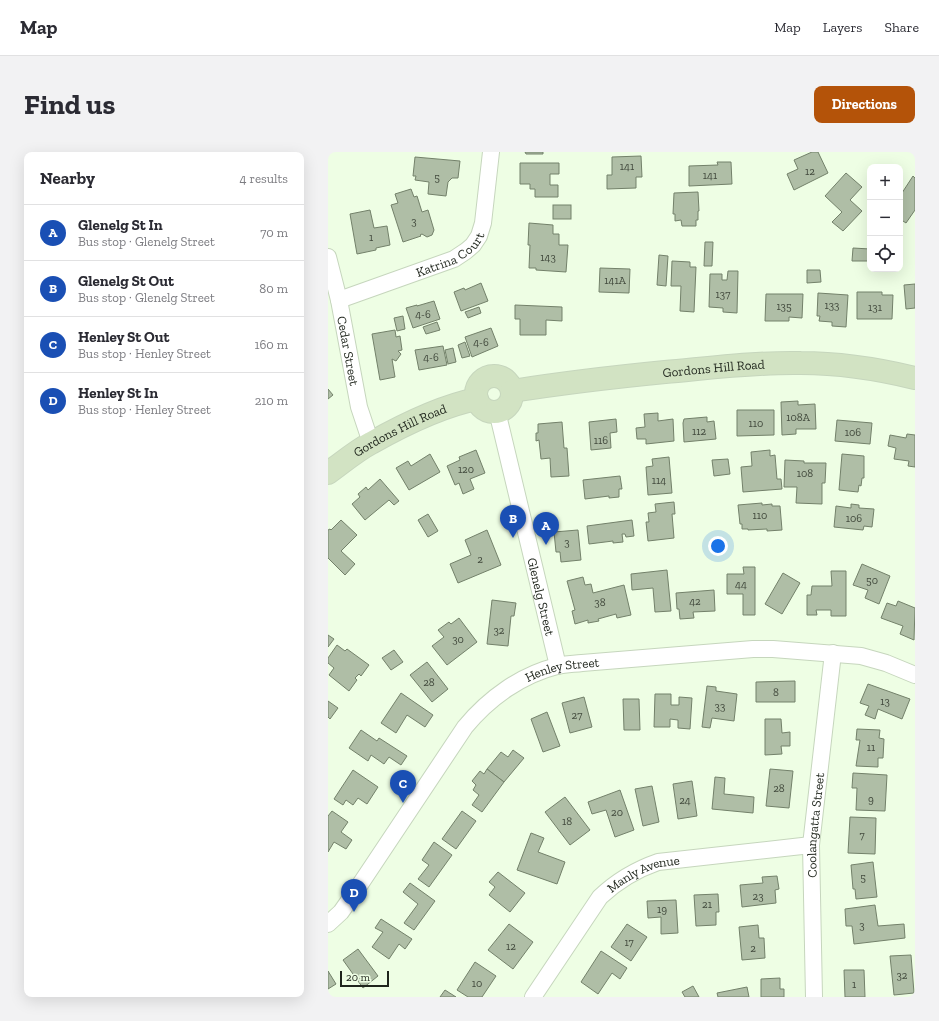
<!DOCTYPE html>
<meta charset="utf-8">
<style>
body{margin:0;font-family:"Zilla Slab",serif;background:#f2f2f3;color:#2b2b33}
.controls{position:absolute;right:12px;top:12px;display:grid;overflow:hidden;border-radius:8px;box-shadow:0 4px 16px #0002}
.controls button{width:36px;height:36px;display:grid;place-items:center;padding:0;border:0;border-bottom:1px solid #e1e1e2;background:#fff;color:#2b2b33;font:20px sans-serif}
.scale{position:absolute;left:12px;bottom:10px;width:49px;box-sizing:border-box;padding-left:4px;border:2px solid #1f251c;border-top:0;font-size:11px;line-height:14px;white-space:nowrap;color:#1f251c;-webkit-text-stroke:3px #eefee4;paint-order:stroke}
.you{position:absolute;left:390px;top:394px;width:14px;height:14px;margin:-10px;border:3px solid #fff;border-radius:50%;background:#1a73e8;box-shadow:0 0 0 6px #1a73e833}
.badge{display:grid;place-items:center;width:26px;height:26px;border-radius:50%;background:#b45309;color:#fff;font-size:13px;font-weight:700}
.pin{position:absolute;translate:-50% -33px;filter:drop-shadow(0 1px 2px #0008)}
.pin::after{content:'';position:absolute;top:21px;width:14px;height:12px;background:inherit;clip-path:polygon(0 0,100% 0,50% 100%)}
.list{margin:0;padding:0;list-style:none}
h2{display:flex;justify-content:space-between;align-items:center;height:52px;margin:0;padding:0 16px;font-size:17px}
h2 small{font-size:13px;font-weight:400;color:#7c7c81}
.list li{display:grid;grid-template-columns:26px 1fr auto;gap:12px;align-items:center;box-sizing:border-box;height:56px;padding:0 16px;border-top:1px solid #e1e1e2}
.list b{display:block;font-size:15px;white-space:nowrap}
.list p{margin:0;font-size:13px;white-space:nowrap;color:#7c7c81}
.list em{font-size:13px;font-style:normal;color:#7c7c81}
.icon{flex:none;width:22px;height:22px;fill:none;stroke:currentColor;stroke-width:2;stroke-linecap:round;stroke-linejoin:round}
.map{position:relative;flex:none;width:587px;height:845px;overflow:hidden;border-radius:8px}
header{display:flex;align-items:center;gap:24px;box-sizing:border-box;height:56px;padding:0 20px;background:#fff;border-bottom:1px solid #e1e1e2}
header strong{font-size:19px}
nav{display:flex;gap:22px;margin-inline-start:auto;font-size:14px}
.intro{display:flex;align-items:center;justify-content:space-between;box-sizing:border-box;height:96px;padding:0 24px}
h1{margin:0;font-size:28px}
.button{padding:10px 18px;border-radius:8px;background:#b45309;color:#fff;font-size:14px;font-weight:700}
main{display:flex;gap:24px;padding:0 24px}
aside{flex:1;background:#fff;border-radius:8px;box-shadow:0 4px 16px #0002}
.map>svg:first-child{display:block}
</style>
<header>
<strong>Map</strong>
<nav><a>Map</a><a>Layers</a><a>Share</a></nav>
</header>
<div class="intro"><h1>Find us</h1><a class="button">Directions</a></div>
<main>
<aside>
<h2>Nearby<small>4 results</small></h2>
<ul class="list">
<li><span class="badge" style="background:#1a4fb4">A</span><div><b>Glenelg St In</b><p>Bus stop · Glenelg Street</p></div><em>70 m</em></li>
<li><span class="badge" style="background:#1a4fb4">B</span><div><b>Glenelg St Out</b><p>Bus stop · Glenelg Street</p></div><em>80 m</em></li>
<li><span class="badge" style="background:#1a4fb4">C</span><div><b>Henley St Out</b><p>Bus stop · Henley Street</p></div><em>160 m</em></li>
<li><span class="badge" style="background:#1a4fb4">D</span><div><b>Henley St In</b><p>Bus stop · Henley Street</p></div><em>210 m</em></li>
</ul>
</aside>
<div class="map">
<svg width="587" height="845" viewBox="0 0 587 845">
<rect width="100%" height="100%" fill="#eefee4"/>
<!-- building -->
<g fill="#afbea6" stroke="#73816a">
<polygon points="197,0 215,0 215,2 198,2"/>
<polygon points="484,0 490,0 500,21 466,38 459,22 470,17 466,8"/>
<polygon points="313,4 314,25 308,25 308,36 279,37 279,23 284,23 284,5"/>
<polygon points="87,5 132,9 130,26 124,26 120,30 118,44 100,42 101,30 87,28 88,24 85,24"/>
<polygon points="389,10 403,10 404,32 361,34 361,14 390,13"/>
<polygon points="192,11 231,11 231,22 222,22 222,33 230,33 230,45 207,45 207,37 202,37 202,32 192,32"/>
<polygon points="518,21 534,35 522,48 534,59 515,79 504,70 514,60 497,44"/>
<polygon points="585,24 587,26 587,58 578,71 572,67 572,44"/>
<polygon points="83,37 86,45 89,44 94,60 100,58 106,78 104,83 99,85 94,82 92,83 93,84 75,90 63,53 70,51 67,42"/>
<polygon points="370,40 371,59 370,59 370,68 368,68 368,74 354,74 353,68 347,69 347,62 345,62 346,41"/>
<rect x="225" y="53" width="18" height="14"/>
<polygon points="42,58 46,76 59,74 62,93 48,96 48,98 29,102 22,62"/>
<polygon points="201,71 225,73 225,82 231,82 231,93 240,93 238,120 208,118 208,116 201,116 202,93 200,93"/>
<polygon points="377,90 385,90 384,114 376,114"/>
<polygon points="525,96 542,97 541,109 524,109"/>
<polygon points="331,103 340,104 338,134 329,133"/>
<polygon points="344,109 362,110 362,115 368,115 366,160 352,159 353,134 343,134"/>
<polygon points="272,116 302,117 301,141 271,140"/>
<polygon points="479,118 492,118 493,130 479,131"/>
<polygon points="400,119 410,119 409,161 395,160 395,156 381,155 382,122 394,122 394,128 399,128"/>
<polygon points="153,131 160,149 133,159 126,140 136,136 137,138"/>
<polygon points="587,132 587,156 578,157 576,133"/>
<polygon points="529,140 554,140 554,143 565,143 564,167 529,167"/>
<polygon points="490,141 520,143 518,175 504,174 504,170 491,169 492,164 489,164"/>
<polygon points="438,142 475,142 474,166 461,165 461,169 437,169"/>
<polygon points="106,149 112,167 85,176 78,156 89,153 89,154"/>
<polygon points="187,153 234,155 234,169 218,168 218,183 192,183 192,167 187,167"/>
<polygon points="151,155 153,161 140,166 137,160"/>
<polygon points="75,164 77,177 69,179 66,166"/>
<polygon points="109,170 112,178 98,182 95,175"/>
<polygon points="163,176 170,194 144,205 137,185"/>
<polygon points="67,178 68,185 72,184 74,198 70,199 73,202 68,209 64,207 67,225 52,228 44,182"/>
<polygon points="137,190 142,204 134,206 130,193"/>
<polygon points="115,194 119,213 91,218 87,198"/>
<polygon points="125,196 128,210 120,212 117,198"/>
<polygon points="0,237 5,243 0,247"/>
<polygon points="470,249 470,253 487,252 488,277 468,277 468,282 454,283 453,250"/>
<polygon points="409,258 446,258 446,283 409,284"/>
<polygon points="330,261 330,269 345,267 346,289 318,292 318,287 309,287 308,276 317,275 316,262"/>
<polygon points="379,265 379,270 386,269 388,287 356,290 355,271 356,267"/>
<polygon points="288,267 289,280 282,281 283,296 263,298 261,270"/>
<polygon points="509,268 544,271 542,292 507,289"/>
<polygon points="234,270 236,296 239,296 241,324 223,325 222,306 213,307 211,288 208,289 208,281 210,281 210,272"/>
<polygon points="579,282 587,283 587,315 580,314 581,309 566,307 568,296 560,294 562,283 578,286"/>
<polygon points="148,298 157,321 142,327 146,337 135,342 131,331 127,333 119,314 132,308 131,305"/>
<polygon points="442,298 442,304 447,303 449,327 453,327 454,337 415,340 413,315 424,314 423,300"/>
<polygon points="102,302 112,320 81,338 68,316 80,309 83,314"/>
<polygon points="514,302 536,304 536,326 534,326 533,334 531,333 530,340 511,338"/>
<polygon points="341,305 344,341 320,343 318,315 325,314 324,307"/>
<polygon points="400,307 402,322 386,324 384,308"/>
<polygon points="457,308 476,309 476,311 498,311 497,331 494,331 494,352 468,351 469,335 456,335"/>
<polygon points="292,324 294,337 291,337 291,345 281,346 281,344 257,347 255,328"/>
<polygon points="52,327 71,349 66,353 61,348 37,368 24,352 32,345 30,342 38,335 40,338"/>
<polygon points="346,350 347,362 344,362 346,386 320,389 318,370 321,370 320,361 328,360 327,352"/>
<polygon points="434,351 434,353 444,352 444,354 452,354 454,378 439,379 439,377 420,378 420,377 414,377 414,372 412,372 410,353"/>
<polygon points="523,352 531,353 531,356 546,357 544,375 536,374 535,378 506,375 508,354 523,356"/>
<polygon points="100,362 110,379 100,385 90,368"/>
<polygon points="13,368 29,383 13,399 27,412 17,423 0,406 0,378 2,377 3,378"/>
<polygon points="304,368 306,384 298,385 297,382 294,382 295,390 285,391 285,389 261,392 259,374"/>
<polygon points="159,378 173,413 130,431 122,412 143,403 137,388"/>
<polygon points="250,378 253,408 233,410 232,400 228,400 226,380"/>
<polygon points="534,412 562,424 551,452 537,446 540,438 525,433"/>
<polygon points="415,415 427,415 427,463 415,463 415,442 399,442 399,422 416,422"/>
<polygon points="339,418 343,459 327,460 325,436 304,438 303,422"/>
<polygon points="503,419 518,419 518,464 503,464 503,458 488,458 489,463 479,463 479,443 483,443 484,434 504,434"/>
<polygon points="455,421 472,431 454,462 437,452"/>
<polygon points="255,425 257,433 263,432 265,441 296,433 303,463 289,466 288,462 270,467 271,469 260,471 260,468 247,472 244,459 247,458 239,429"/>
<polygon points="386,438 387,459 365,460 366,466 352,467 351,457 349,457 348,441"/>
<polygon points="164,448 188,451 186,464 183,464 180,494 159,492"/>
<polygon points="570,449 587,456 586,488 572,482 575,474 553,466 559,451 568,454"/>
<polygon points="131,466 149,490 119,513 104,494 116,485 110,478 121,470 123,472"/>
<polygon points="0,483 6,487 0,495"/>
<polygon points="9,493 17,499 19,497 41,513 33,524 31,522 27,526 29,528 21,539 1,523 6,516 0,511 0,506"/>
<polygon points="66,498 75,510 63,518 54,506"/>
<polygon points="99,510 120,537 104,550 82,523"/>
<polygon points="467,529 467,550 428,550 428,530"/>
<polygon points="540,532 582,547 574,567 550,557 547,567 537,563 541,554 532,551"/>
<polygon points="379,534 388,535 388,539 409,542 406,569 384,566 382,576 374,575"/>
<polygon points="73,541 105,563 97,575 79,563 68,581 53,571"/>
<polygon points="327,542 343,542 343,553 351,553 351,545 364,546 362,577 350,576 350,568 342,567 342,575 326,575"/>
<polygon points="256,545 264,575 242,581 234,551"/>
<polygon points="295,547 311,547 312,578 296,578"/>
<polygon points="0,549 10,556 2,567 0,565"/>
<polygon points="219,560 232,594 215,600 203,567"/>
<polygon points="437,567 453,567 454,581 462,580 462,594 453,594 454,602 437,603"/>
<polygon points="529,577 552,578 551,586 556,587 555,606 550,606 550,615 528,614 532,588 528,588"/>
<polygon points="33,578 49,589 51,586 79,604 73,613 61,605 56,612 43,603 40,609 21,596"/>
<polygon points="185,598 196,606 176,630 159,617 173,600 180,605"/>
<polygon points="159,617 176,630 154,660 144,653 151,643 145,638 148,633 144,629 152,619 156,622"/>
<polygon points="442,617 465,619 461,656 438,654"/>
<polygon points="25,618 50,635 39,652 30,646 25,653 18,648 15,653 6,647"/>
<polygon points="525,621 559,623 557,659 528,658 529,636 524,636"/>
<polygon points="387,625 397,626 396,642 426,645 425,661 384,657"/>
<polygon points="364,629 369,664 350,667 345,632"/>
<polygon points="324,634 331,670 315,674 307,637"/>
<polygon points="292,638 306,678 287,685 278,658 264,662 260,650"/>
<polygon points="237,645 262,678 242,693 217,660"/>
<polygon points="4,659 20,670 13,680 24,688 18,697 6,690 0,700 0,664"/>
<polygon points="134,659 148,669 128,697 114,687"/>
<polygon points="522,665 548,666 547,702 520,701"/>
<polygon points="203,681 216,686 210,700 237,710 229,732 189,718"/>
<polygon points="106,690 124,703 101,735 90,727 101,713 94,708"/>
<polygon points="545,710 549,745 528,747 527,737 525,737 523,713"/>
<polygon points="170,720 197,741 182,760 161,743 167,735 161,730"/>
<polygon points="449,724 451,737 447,738 448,751 414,755 412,733 435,731 434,725"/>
<polygon points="82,731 107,749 86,778 76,771 90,752 75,740"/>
<polygon points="390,742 391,760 388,760 388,773 368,774 366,743"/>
<polygon points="348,748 350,781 333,782 333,765 320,766 319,749"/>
<polygon points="547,753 550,774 576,772 577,786 526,792 524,774 518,774 517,757"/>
<polygon points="53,767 84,787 77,797 71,792 61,807 44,795 55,780 47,776"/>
<polygon points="181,772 205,790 185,817 160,798"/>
<polygon points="299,772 319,785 303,809 283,795"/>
<polygon points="430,773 431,786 436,786 437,806 414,808 411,775"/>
<polygon points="30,797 50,824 35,836 15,808"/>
<polygon points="273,799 299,816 292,827 284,821 270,842 253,830"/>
<polygon points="583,803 586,841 566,843 562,804"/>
<polygon points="147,810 168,824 154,845 140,845 129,838"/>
<polygon points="516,818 536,818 537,845 517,845"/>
<polygon points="0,819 8,832 0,837"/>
<polygon points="452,826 452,837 456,837 456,845 433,845 433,827"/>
<polygon points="365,834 371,845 357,845 354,840"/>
<polygon points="419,835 421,845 390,845 389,841"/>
<polygon points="117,838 128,845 112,845"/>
</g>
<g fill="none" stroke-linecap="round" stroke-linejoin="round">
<!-- minor casing -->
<g stroke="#c6d6bd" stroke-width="18">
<g id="minor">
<path id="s1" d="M0,105L11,148L31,255L43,291"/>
<path id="s2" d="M11,148L126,107L138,99L145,93L151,84L155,71L163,0"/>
<path id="s3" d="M169,259L230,514"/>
<path id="s4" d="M0,772L13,760L27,740L137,575C161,546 193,523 229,514C237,512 246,512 254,511L425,497H445L533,504L558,511L587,523"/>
<path id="s5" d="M205,845L272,745C290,728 307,718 330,710L483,693"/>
<path id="s6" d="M486,845L483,693L505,501"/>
</g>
</g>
<!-- secondary casing -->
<g stroke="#c6d6bd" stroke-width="24">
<g id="secondary">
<circle cx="166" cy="242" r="18"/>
<path id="s7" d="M184,239C235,231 286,225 337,220C382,216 428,210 473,211C511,211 550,217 587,226"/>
<path id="s8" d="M0,321C14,311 28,299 43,291C75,273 113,254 149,247"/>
</g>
</g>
<!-- minor -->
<use href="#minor" stroke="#fff" stroke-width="16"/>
<!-- secondary -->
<use href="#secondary" stroke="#d2e3c3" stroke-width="22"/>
</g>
<g text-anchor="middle" stroke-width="4" stroke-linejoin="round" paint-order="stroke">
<!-- number labels -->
<g font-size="11" fill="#434b3e">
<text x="299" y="18">141</text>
<text x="482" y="23">12</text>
<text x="382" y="27">141</text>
<text x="109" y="29">5</text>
<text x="86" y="73">3</text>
<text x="43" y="89">1</text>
<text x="220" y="109">143</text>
<text x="287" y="132">141A</text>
<text x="395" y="146">137</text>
<text x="504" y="157">133</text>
<text x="456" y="158">135</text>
<text x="547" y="159">131</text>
<text x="95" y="166">4-6</text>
<text x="153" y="194">4-6</text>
<text x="103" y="209">4-6</text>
<text x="470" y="269">108A</text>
<text x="428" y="275">110</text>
<text x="371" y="283">112</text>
<text x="525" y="284">106</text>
<text x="273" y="292">116</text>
<text x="138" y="321">120</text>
<text x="477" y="325">108</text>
<text x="331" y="332">114</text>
<text x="432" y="367">110</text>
<text x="526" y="370">106</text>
<text x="239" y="394">3</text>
<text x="152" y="411">2</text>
<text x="544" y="432">50</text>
<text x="413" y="436">44</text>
<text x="367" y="453">42</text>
<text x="272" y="454">38</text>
<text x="171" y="482">32</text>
<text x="130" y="491">30</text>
<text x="101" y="534">28</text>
<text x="448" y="544">8</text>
<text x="557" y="553">13</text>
<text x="392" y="558">33</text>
<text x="249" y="567">27</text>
<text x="543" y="599">11</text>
<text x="451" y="640">28</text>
<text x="543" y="651">9</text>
<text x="357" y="652">24</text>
<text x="289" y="664">20</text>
<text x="239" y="673">18</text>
<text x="534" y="687">7</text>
<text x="535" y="729">5</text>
<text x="430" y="748">23</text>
<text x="379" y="756">21</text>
<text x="334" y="761">19</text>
<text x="534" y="777">3</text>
<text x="301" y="794">17</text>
<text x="183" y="798">12</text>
<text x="425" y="800">2</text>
<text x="574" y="827">32</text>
<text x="149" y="835">10</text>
<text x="526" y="836">1</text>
</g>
<!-- street labels -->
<g font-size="13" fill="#1f251c" stroke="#eefee4">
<text dy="5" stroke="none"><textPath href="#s2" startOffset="121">Katrina Court</textPath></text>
<text dy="5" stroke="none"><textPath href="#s1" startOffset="96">Cedar Street</textPath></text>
<text dy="5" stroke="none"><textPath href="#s7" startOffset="203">Gordons Hill Road</textPath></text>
<text dy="5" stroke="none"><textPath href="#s8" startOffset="84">Gordons Hill Road</textPath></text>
<text dy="5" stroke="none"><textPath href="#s3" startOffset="191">Glenelg Street</textPath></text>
<text dy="5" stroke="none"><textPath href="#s4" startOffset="357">Henley Street</textPath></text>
<text dy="5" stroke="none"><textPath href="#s6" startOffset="172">Coolangatta Street</textPath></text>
<text dy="5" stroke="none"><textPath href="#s5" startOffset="171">Manly Avenue</textPath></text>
</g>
</g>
</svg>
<div class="controls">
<button>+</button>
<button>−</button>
<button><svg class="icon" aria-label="locate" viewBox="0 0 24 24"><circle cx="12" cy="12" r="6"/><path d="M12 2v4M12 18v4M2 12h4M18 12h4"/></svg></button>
</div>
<div class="scale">20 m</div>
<div class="you"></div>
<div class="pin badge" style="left:218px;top:393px;background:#1a4fb4">A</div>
<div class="pin badge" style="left:185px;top:386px;background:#1a4fb4">B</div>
<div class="pin badge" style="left:75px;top:651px;background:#1a4fb4">C</div>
<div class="pin badge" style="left:26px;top:760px;background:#1a4fb4">D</div>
</div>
</main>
